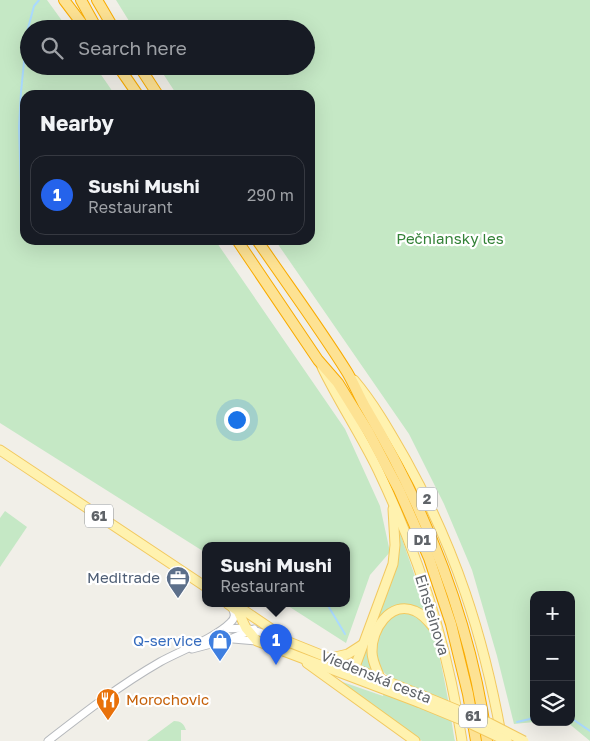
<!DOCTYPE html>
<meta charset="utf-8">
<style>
body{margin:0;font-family:"Golos Text",sans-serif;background:#242831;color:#f1f3f6}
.controls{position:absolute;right:15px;bottom:15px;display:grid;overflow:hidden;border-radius:10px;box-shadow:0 5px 20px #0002}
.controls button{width:45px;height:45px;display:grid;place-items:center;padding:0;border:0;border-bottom:1px solid #363941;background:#171b24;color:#f1f3f6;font:25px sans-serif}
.you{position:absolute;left:236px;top:419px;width:18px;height:18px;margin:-12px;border:4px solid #fff;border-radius:50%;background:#1a73e8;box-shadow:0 0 0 8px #1a73e833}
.badge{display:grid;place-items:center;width:32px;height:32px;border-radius:50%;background:#2563eb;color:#fff;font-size:16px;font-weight:700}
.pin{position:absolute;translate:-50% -41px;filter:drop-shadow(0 1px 2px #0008)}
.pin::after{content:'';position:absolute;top:26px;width:18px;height:15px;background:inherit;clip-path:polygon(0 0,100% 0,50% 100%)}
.popup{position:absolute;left:202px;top:542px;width:148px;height:65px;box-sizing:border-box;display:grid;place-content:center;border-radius:10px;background:#171b24;filter:drop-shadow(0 1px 4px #0005);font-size:16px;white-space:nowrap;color:#9ea1a6}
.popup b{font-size:19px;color:#f1f3f6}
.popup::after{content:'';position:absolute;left:50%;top:100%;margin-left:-10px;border:10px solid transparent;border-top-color:#171b24}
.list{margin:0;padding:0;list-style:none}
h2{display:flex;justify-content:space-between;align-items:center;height:65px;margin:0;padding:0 20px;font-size:21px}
h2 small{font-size:16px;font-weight:400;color:#9ea1a6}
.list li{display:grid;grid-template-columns:32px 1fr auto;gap:15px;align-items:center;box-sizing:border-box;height:80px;margin:0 10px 10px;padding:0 10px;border:1px solid #363941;border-radius:15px}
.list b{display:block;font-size:19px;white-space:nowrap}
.list p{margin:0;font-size:16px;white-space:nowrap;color:#9ea1a6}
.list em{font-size:16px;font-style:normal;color:#9ea1a6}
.icon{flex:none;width:28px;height:28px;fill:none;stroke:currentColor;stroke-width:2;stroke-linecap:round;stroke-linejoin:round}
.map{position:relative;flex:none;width:590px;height:741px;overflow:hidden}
.search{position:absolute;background:#171b24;box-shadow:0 5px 20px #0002;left:20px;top:20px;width:295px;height:55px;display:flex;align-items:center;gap:12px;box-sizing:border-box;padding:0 18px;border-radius:28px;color:#9ea1a6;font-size:19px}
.panel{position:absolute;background:#171b24;box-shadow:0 5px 20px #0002;left:20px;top:90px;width:295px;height:155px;border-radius:15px}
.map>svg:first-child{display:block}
</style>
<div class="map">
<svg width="590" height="741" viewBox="0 0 590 741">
<rect width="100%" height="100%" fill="#f1efe8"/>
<!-- green -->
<g fill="#c5e8c5">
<polygon points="0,0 47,0 68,29 29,29 29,66 95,66 115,95 25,95 25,240 215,240 345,429 380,506 390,552 370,575 346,643 285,604 346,604 346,546 206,546 206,553 0,423"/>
<polygon points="116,0 590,0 590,741 567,722 571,722 571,595 534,595 534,722 514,724 497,656 472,570 444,504 409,434 275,240 310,240 310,95 177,95 158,66 306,66 306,29 134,29"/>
<polygon points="5,511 27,527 0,567 0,518"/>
<polygon points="400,533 429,617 412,606 376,625 374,672 358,666 396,566 399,554"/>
<path d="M399,612C410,614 419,615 427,624C440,639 451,718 455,741H422L334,679L383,696L388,676C372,664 372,640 383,624C386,619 394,616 399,612Z"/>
<path d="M174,721C181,721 184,724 186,730H181V741H147Z"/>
</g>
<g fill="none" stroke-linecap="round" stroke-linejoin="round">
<!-- stream -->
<g stroke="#aadaff" stroke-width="2">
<polyline points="21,188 19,127 21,92 27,32 34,6 39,0"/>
<polyline points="327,604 345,634"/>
<polyline points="571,718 590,731"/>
<polyline points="517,722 530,719 534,713"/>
</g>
<!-- tertiary casing -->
<g stroke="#b5b8bc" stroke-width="9">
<g id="tertiary">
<polyline points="224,629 246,628 279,638"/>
<polyline points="233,639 257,641"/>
<polyline points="192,649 230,639 254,629"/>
<path d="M48,741C84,713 120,685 160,662C180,651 215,638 230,623C236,618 235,613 231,606"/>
</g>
</g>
<!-- primary casing -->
<g stroke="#f2c960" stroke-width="11">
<g id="primary">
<path d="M322,367C339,402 361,435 378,470C419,556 448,647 462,741"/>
<path d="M354,380C375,405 390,432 406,460C455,548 483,634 501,734"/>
<polyline points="0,450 206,587"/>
<polyline points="228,604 238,611 246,628 257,641 418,702"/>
<polyline points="236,605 270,628 284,640 421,695"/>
<polyline points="331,658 348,654 362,645"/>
<polyline points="307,663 415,741"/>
<polyline points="357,674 356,664 393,564 395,545 393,509"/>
<path d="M380,678C377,670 372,661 372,652C371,630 390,600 415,611C425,615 431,625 438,633"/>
</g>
</g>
<!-- motorway casing -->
<g stroke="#f9ab00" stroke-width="12">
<g id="motorway">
<polyline points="64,0 86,29"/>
<polyline points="81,0 97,29"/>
<polyline points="97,0 114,29"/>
<polyline points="118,66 138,95"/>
<polyline points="139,66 158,95"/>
<polyline points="237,240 318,360 338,383 369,433 399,490 429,558 451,624 468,694 476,741"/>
<path d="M257,240C287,284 319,327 347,372C353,382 358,394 364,405C426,509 471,621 487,741"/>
</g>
</g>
<!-- tertiary -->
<use href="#tertiary" stroke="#fff" stroke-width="7"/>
<!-- primary -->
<use href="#primary" stroke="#fff2af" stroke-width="9"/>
<!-- motorway -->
<use href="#motorway" stroke="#fde293" stroke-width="10"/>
<!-- primary-bridge casing -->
<g stroke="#f2c960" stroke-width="11" stroke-linecap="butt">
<g id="primary-bridge">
<polyline points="421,695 489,723 524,741"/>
<polyline points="418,702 469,723 507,741"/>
</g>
</g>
<!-- primary-bridge -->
<use href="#primary-bridge" stroke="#fff2af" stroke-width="9"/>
</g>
<!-- icons -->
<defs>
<g id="office-pin" transform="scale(1.25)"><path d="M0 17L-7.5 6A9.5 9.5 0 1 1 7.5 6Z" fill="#5c6f8a" stroke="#fff"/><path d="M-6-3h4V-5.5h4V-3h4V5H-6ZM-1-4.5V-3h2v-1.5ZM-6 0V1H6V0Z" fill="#fff"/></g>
<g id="shop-pin" transform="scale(1.25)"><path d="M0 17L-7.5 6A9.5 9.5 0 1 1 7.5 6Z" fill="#3f7fe0" stroke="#fff"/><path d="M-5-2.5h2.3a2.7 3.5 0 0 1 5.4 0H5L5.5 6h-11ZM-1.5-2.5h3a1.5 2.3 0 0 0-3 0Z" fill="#fff"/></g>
<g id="restaurant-pin" transform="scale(1.25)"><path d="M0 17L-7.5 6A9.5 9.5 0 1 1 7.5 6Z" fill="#e8710a" stroke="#fff"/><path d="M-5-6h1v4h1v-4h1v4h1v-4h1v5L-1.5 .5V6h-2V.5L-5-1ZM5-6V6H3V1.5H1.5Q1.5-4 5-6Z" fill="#fff"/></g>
</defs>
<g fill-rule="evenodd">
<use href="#office-pin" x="178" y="578"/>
<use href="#shop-pin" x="220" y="641"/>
<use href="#restaurant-pin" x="108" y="700"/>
</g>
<g text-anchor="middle" stroke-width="4.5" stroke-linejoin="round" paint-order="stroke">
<!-- shield labels -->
<g fill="#fff" stroke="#8f9295" stroke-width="1">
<rect x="417" y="487.5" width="20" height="23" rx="4"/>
<rect x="85" y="504.5" width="28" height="23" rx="4"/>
<rect x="408" y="528.5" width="28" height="23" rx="4"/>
<rect x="459" y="704.5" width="28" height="23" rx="4"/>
</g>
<g font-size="14" font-weight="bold" fill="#5f6368">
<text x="427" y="504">2</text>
<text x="99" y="521">61</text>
<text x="422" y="545">D1</text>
<text x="473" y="721">61</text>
</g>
<!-- park labels -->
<g font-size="15" fill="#348238" stroke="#fff">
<text x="450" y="244">Pečniansky les</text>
</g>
<!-- service labels -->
<g font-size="15" fill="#4e5e75" stroke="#fff" text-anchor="end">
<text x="160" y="583">Meditrade</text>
</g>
<!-- street labels -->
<g font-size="15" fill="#5f6368" stroke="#fff">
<text transform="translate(432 615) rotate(73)" y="5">Einsteinova</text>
<text transform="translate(376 677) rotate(22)" y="5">Viedenská cesta</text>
</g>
<!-- shop labels -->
<g font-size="15" fill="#366cbe" stroke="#fff" text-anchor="end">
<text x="202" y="646">Q-service</text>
</g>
<!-- food labels -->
<g font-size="15" fill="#c56008" stroke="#fff" text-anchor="start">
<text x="126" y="705">Morochovic</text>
</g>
</g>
</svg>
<div class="controls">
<button>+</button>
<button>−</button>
<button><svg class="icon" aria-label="layers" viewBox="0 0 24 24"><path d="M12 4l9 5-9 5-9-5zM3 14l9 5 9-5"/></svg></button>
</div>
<div class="you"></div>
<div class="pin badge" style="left:276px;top:665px">1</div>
<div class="popup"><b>Sushi Mushi</b>Restaurant</div>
<div class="search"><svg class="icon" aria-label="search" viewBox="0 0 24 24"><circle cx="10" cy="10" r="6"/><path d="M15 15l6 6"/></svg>Search here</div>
<section class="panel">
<h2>Nearby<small></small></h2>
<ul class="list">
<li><span class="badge">1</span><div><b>Sushi Mushi</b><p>Restaurant</p></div><em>290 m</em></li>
</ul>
</section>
</div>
